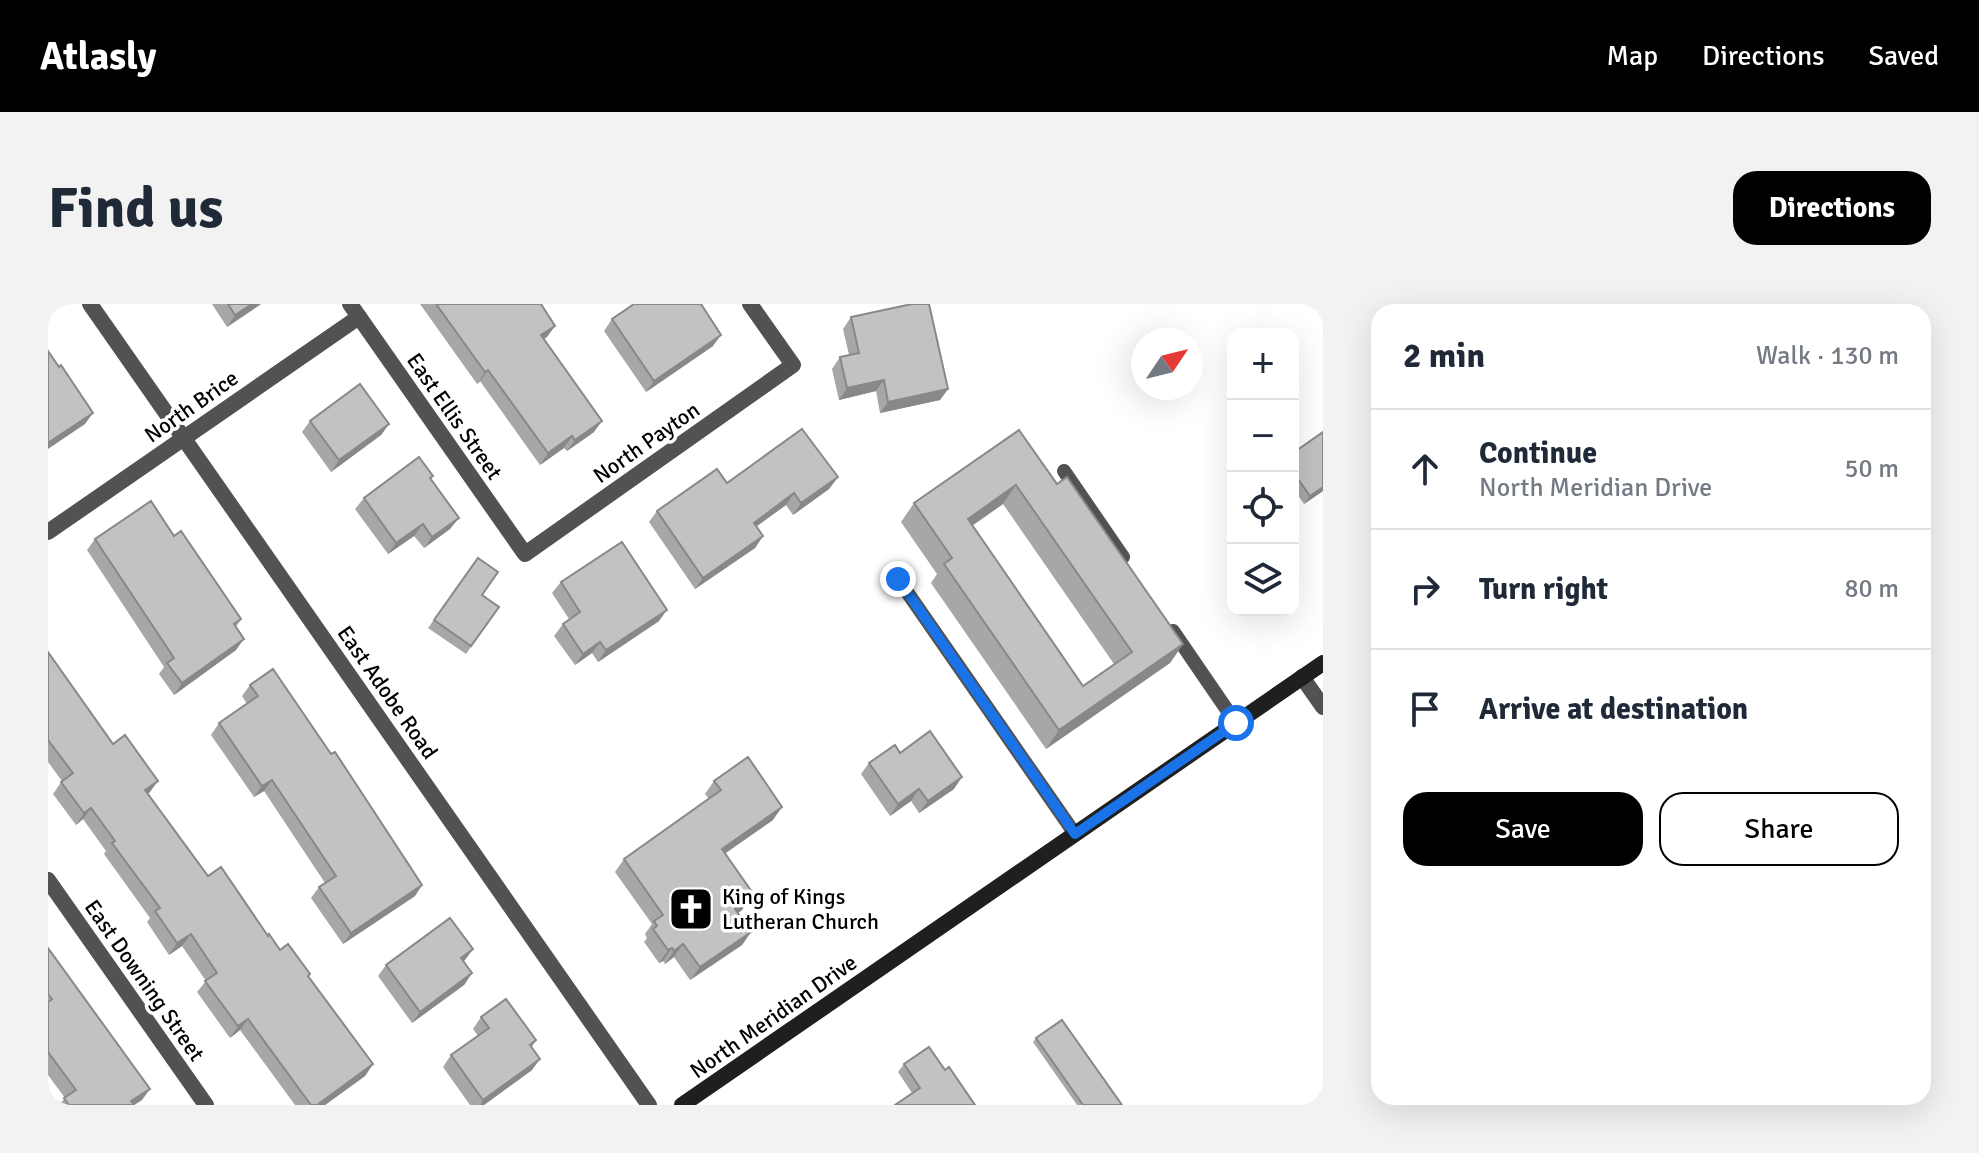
<!DOCTYPE html>
<meta charset="utf-8">
<style>
body{margin:0;font-family:Signika,sans-serif;background:#f2f2f3;color:#1f2937}
.controls{position:absolute;right:24px;top:24px;display:grid;overflow:hidden;border-radius:16px;box-shadow:0 8px 32px #0002}
.controls button{width:72px;height:72px;display:grid;place-items:center;padding:0;border:0;border-bottom:2px solid #e0e1e3;background:#fff;color:#1f2937;font:40px sans-serif}
.compass{position:absolute;left:1083px;top:24px;width:72px;height:72px;border-radius:50%;background:#fff;box-shadow:0 8px 32px #0002;rotate:55deg}
.stop{position:absolute;width:24px;height:24px;margin:-18px;border:6px solid #1a73e8;border-radius:50%;background:#fff}
.stop.end{background:#1a73e8;border-color:#fff;box-shadow:0 2px 8px #0008}
.list{margin:0;padding:0;list-style:none}
h2{display:flex;justify-content:space-between;align-items:center;height:104px;margin:0;padding:0 32px;font-size:34px}
h2 small{font-size:26px;font-weight:400;color:#747a83}
.list li{display:grid;grid-template-columns:52px 1fr auto;gap:24px;align-items:center;box-sizing:border-box;height:120px;padding:0 32px;border-top:2px solid #e0e1e3}
.list b{display:block;font-size:30px;white-space:nowrap}
.list p{margin:0;font-size:26px;white-space:nowrap;color:#747a83}
.list em{font-size:26px;font-style:normal;color:#747a83}
.actions{display:flex;gap:16px;padding:24px 32px}
.actions a{flex:1;padding:18px 0;border:2px solid #000;border-radius:24px;text-align:center;font-size:28px;color:#000}
.actions .main{background:#000;color:#fff}
.icon{flex:none;width:44px;height:44px;fill:none;stroke:currentColor;stroke-width:2;stroke-linecap:round;stroke-linejoin:round}
.map{position:relative;flex:none;width:1275px;height:801px;overflow:hidden;border-radius:24px}
header{display:flex;align-items:center;gap:48px;box-sizing:border-box;height:112px;padding:0 40px;background:#000;color:#fff}
header strong{font-size:38px}
nav{display:flex;gap:44px;margin-inline-start:auto;font-size:28px}
.intro{display:flex;align-items:center;justify-content:space-between;box-sizing:border-box;height:192px;padding:0 48px}
h1{margin:0;font-size:56px}
.button{padding:20px 36px;border-radius:24px;background:#000;color:#fff;font-size:28px;font-weight:700}
main{display:flex;gap:48px;padding:0 48px}
aside{flex:1;background:#fff;border-radius:24px;box-shadow:0 8px 32px #0002}
.map>svg:first-child{display:block}
</style>
<header>
<strong>Atlasly</strong>
<nav><a>Map</a><a>Directions</a><a>Saved</a></nav>
</header>
<div class="intro"><h1>Find us</h1><a class="button">Directions</a></div>
<main>
<div class="map">
<svg width="1275" height="801" viewBox="0 0 1275 801">
<rect width="100%" height="100%" fill="#fff"/>
<g fill="none" stroke-linecap="round" stroke-linejoin="round">
<!-- lane -->
<g stroke="#525252" stroke-width="14">
<polyline points="1016,167 1075,253"/>
<polyline points="850,275 1027,530"/>
<polyline points="1125,327 1188,419"/>
</g>
<!-- street -->
<g stroke="#525252" stroke-width="16">
<polyline points="42,0 601,801"/>
<polyline points="302,0 477,250 745,61 702,0"/>
<polyline points="0,228 311,13"/>
<polyline points="1254,373 1275,403"/>
<polyline points="0,576 158,801"/>
</g>
<!-- secondary -->
<polyline stroke="#1f1f1f" stroke-width="16" points="634,801 1275,359"/>
</g>
<!-- wall -->
<g fill="#a7a7a7" fill-rule="evenodd">
<polygon points="164,0 213,0 179,23"/>
<polygon points="372,0 493,0 507,22 496,35 546,128 519,147 516,144 492,161 432,77 429,80"/>
<polygon points="803,13 900,85 892,96 832,109 828,87 791,96 784,65 792,53 801,51 795,25"/>
<polygon points="564,15 665,42 598,88 556,27"/>
<polygon points="262,117 341,120 333,131 283,168 254,128"/>
<path d="M971,126L1009,180L1135,340L1122,359L998,445L883,279L889,270L853,218L866,199ZM955,200L1066,360L1035,382L924,222Z"/>
<polygon points="1245,149 1275,187 1256,200 1245,184"/>
<polygon points="385,172 383,175 402,225 376,244 366,232 340,250 307,205 316,194"/>
<polygon points="790,173 781,185 745,211 738,201 708,222 715,232 707,244 647,285 601,218 609,207 679,179"/>
<polygon points="126,232 193,315 188,323 188,346 126,391 111,370 116,363 39,246 47,235"/>
<polygon points="430,254 434,291 451,303 418,350 380,324"/>
<polygon points="513,278 611,317 550,358 544,349 527,361 506,332 515,320 521,315 504,289"/>
<polygon points="0,348 65,440 102,488 100,490 160,572 220,632 232,646 262,670 260,672 325,760 317,772 277,801 247,801 192,726 182,734 149,688 158,677 134,642 121,651 99,618 102,614 56,550 58,547 35,515 28,521 5,490 14,477 0,458"/>
<polygon points="202,381 374,581 367,592 295,640 263,594 271,583 277,579 216,487 206,493 163,431 171,419 199,400 194,392"/>
<polygon points="852,449 906,485 871,509 863,497 842,512 813,470 821,459"/>
<polygon points="666,477 725,516 677,549 704,588 702,592 703,593 694,606 690,609 703,628 694,641 642,676 626,653 617,660 615,657 611,659 596,638 599,634 597,630 604,620 567,568 576,555 661,495 657,490"/>
<polygon points="0,644 94,796 86,801 11,801 17,794 0,771"/>
<polygon points="425,645 415,658 424,669 416,681 364,719 330,672 338,661"/>
<polygon points="433,713 488,736 484,743 484,766 436,801 422,801 395,763 403,751 430,732 425,725"/>
<polygon points="988,734 1074,801 1029,801 985,738"/>
<polygon points="856,760 897,766 864,789 850,768"/>
</g>
<!-- shaded-wall -->
<g fill="#888">
<polygon points="204,0 213,0 179,23 187,11"/>
<polygon points="507,22 499,33 485,42 493,31"/>
<polygon points="673,31 665,42 598,88 606,77"/>
<polygon points="440,66 432,77 429,80 437,68"/>
<polygon points="836,76 828,87 791,96 799,84"/>
<polygon points="900,85 892,96 832,109 840,98"/>
<polygon points="45,109 37,120 0,145 0,139"/>
<polygon points="554,117 546,128 519,147 527,136"/>
<polygon points="341,120 333,131 283,168 291,156"/>
<polygon points="524,132 516,144 492,161 500,149"/>
<polygon points="790,173 781,185 745,211 753,199"/>
<polygon points="968,181 955,200 906,234 920,215"/>
<polygon points="1275,183 1275,187 1256,200 1262,192"/>
<polygon points="746,189 738,201 698,230 706,219"/>
<polygon points="411,214 402,225 376,244 384,233"/>
<polygon points="375,220 366,232 340,250 348,239"/>
<polygon points="715,232 707,244 647,285 655,274"/>
<polygon points="619,306 611,317 550,358 558,346"/>
<polygon points="196,335 188,346 126,391 134,379"/>
<polygon points="552,338 544,349 527,361 535,350"/>
<polygon points="1135,340 1122,359 998,445 1011,426"/>
<polygon points="914,473 906,485 871,509 880,497"/>
<polygon points="224,476 216,487 206,493 214,482"/>
<polygon points="110,477 102,488 89,497 97,486"/>
<polygon points="871,485 863,497 842,512 850,500"/>
<polygon points="734,503 725,516 665,558 674,545"/>
<polygon points="43,504 35,515 28,521 36,509"/>
<polygon points="374,581 367,592 295,640 303,629"/>
<polygon points="704,588 698,597 703,593 694,606 678,618 687,605"/>
<polygon points="703,628 694,641 642,676 652,663"/>
<polygon points="143,630 134,642 121,651 129,639"/>
<polygon points="635,640 626,653 617,660 626,647"/>
<polygon points="624,644 615,657 611,659 620,646"/>
<polygon points="425,645 417,656 405,666 413,654"/>
<polygon points="424,669 416,681 364,719 372,708"/>
<polygon points="200,715 192,726 182,734 190,722"/>
<polygon points="492,755 484,766 436,801 432,801 435,796"/>
<polygon points="325,760 317,772 277,801 269,801"/>
<polygon points="102,785 94,796 86,801 83,797"/>
</g>
<!-- building -->
<g fill="#c2c2c2" stroke="#888" stroke-width="2" fill-rule="evenodd">
<polygon points="180,0 204,0 187,11"/>
<polygon points="388,0 493,0 507,22 493,31 554,117 527,136 524,132 500,149 440,66 437,68"/>
<polygon points="586,0 653,0 673,31 606,77 564,15"/>
<polygon points="864,0 881,0 900,85 840,98 836,76 799,84 792,53 811,49 803,13"/>
<polygon points="0,47 11,63 13,61 45,109 0,139"/>
<polygon points="312,80 341,120 291,156 262,117"/>
<polygon points="754,125 790,173 753,199 746,189 706,219 715,232 655,274 609,207 669,165 679,179"/>
<path d="M971,126L1009,180L1019,173L1135,340L1011,426L896,260L904,254L866,199ZM968,181L1084,348L1035,382L920,215Z"/>
<polygon points="1275,128 1275,183 1262,192 1245,168 1245,149"/>
<polygon points="371,153 385,172 382,174 411,214 384,233 375,220 348,239 316,194"/>
<polygon points="103,197 126,232 133,227 193,315 186,320 196,335 134,379 119,359 126,354 47,235"/>
<polygon points="574,238 619,306 558,346 552,338 535,350 515,320 532,308 513,278"/>
<polygon points="430,254 450,268 434,291 451,303 423,342 386,316"/>
<polygon points="0,348 65,440 77,431 110,477 97,486 160,572 173,563 220,632 221,630 232,646 240,640 262,670 260,672 325,760 269,801 263,801 200,715 190,722 157,677 169,669 143,630 129,639 107,607 112,604 64,539 67,537 43,504 36,509 13,478 25,469 0,436"/>
<polygon points="225,365 283,450 287,448 374,581 303,629 271,583 288,572 224,476 214,482 171,419 210,392 202,381"/>
<polygon points="882,427 914,473 880,497 871,485 850,500 821,459 847,441 852,449"/>
<polygon points="700,453 734,503 674,545 704,588 701,590 703,593 687,605 703,628 652,663 635,640 626,647 624,644 620,646 605,625 609,622 606,617 615,611 576,555 673,486 666,477"/>
<polygon points="402,614 425,645 413,654 424,669 372,708 338,661"/>
<polygon points="0,644 102,785 83,797 86,801 21,801 16,794 28,786 0,748 0,698 4,695 0,690"/>
<polygon points="458,695 488,736 482,741 492,755 435,796 403,751 441,724 433,713"/>
<polygon points="1014,716 1074,801 1035,801 988,734"/>
<polygon points="881,743 897,766 901,763 927,801 847,801 872,784 856,760"/>
</g>
<g fill="none" stroke-linecap="round" stroke-linejoin="round">
<!-- route -->
<polyline stroke="#1a73e8" stroke-width="10" points="850,275 1027,530 1188,419"/>
</g>
<!-- icons -->
<defs>
<g id="church-square" transform="scale(2.3)"><rect x="-9" y="-9" width="18" height="18" rx="4" fill="#000" stroke="#fff"/><path d="M-1.2-6h2.4v3.5h3.3v2.4h-3.3V6h-2.4V-.1h-3.3v-2.4h3.3Z" fill="#fff"/></g>
</defs>
<g fill-rule="evenodd">
<use href="#church-square" x="643" y="605"/>
</g>
<g text-anchor="middle" stroke-width="7" stroke-linejoin="round" paint-order="stroke">
<!-- street labels -->
<g font-size="22" fill="#000" stroke="#fff">
<text transform="translate(143 102) rotate(-35)" y="8">North Brice</text>
<text transform="translate(407 112) rotate(55)" y="8">East Ellis Street</text>
<text transform="translate(598 138) rotate(-35)" y="8">North Payton</text>
<text transform="translate(340 388) rotate(55)" y="8">East Adobe Road</text>
<text transform="translate(97 676) rotate(55)" y="8">East Downing Street</text>
<text transform="translate(725 712) rotate(-35)" y="8">North Meridian Drive</text>
</g>
<!-- poi labels -->
<g font-size="22" fill="#000" stroke="#fff" text-anchor="start">
<text x="674" y="600">King of Kings<tspan x="674" dy="25">Lutheran Church</tspan></text>
</g>
</g>
</svg>
<div class="controls">
<button>+</button>
<button>−</button>
<button><svg class="icon" aria-label="locate" viewBox="0 0 24 24"><circle cx="12" cy="12" r="6"/><path d="M12 2v4M12 18v4M2 12h4M18 12h4"/></svg></button>
<button><svg class="icon" aria-label="layers" viewBox="0 0 24 24"><path d="M12 4l9 5-9 5-9-5zM3 14l9 5 9-5"/></svg></button>
</div>
<svg class="compass" viewBox="-18 -18 36 36"><path d="M0-13l5 13h-10z" fill="#e53935"/><path d="M0 13l5-13h-10z" fill="#747a83"/></svg>
<div class="stop" style="left:1188px;top:419px"></div>
<div class="stop end" style="left:850px;top:275px"></div>
</div>
<aside>
<h2>2 min<small>Walk · 130 m</small></h2>
<ul class="list">
<li><svg class="icon" aria-label="ahead" viewBox="0 0 24 24"><path d="M12 20V5M6 11l6-6 6 6"/></svg><div><b>Continue</b><p>North Meridian Drive</p></div><em>50 m</em></li>
<li><svg class="icon" aria-label="right" viewBox="0 0 24 24"><path d="M7 20v-9h11M14 6l5 5-5 5"/></svg><div><b>Turn right</b></div><em>80 m</em></li>
<li><svg class="icon" aria-label="arrive" viewBox="0 0 24 24"><path d="M6 21V4h12l-3 4 3 4H6"/></svg><div><b>Arrive at destination</b></div></li>
</ul>
<div class="actions"><a class="main">Save</a><a>Share</a></div>
</aside>
</main>
